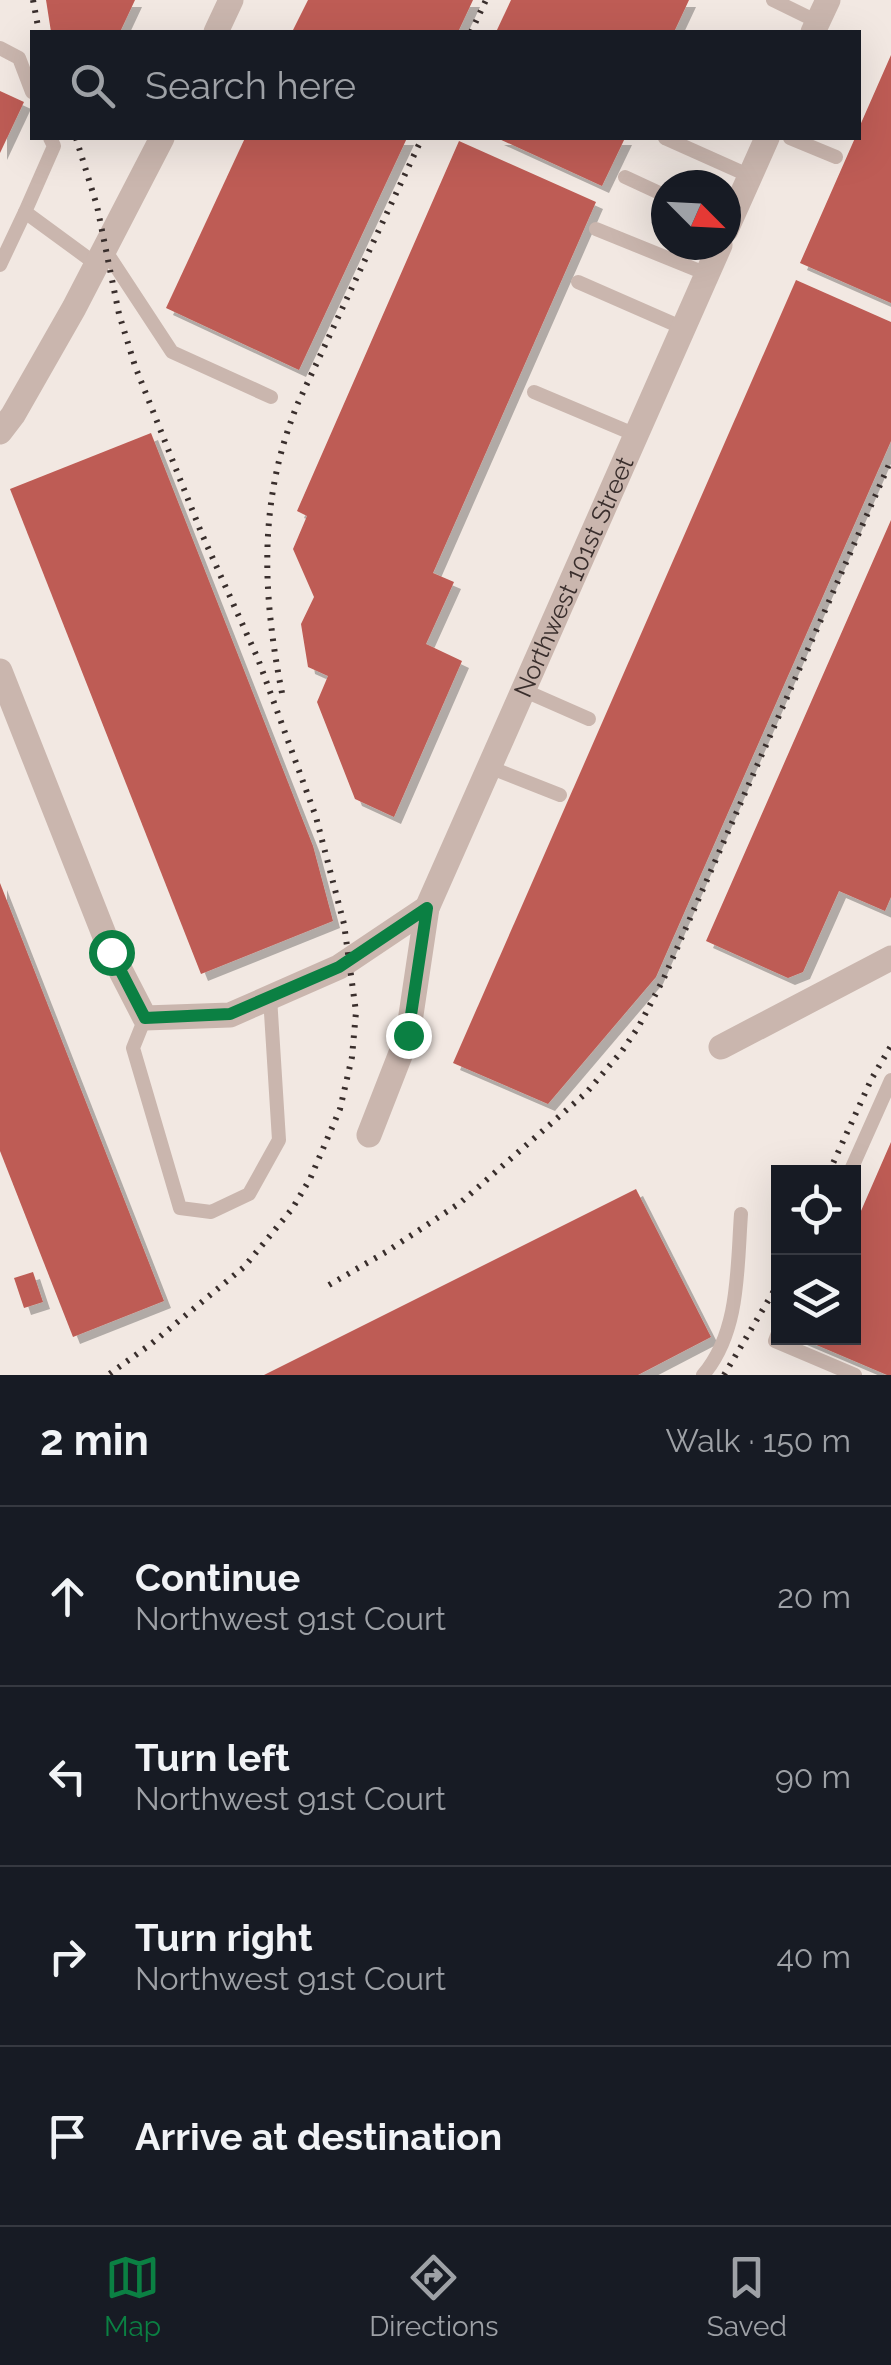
<!DOCTYPE html>
<meta charset="utf-8">
<style>
body{margin:0;font-family:Raleway,sans-serif;background:#20242c;color:#f1f3f6}
.controls{position:absolute;right:30px;bottom:30px;display:grid;overflow:hidden;border-radius:0px;box-shadow:0 10px 40px #0002}
.controls button{width:90px;height:90px;display:grid;place-items:center;padding:0;border:0;border-bottom:2px solid #363941;background:#171b24;color:#f1f3f6;font:50px sans-serif}
.compass{position:absolute;left:651px;top:170px;width:90px;height:90px;border-radius:50%;background:#171b24;box-shadow:0 10px 40px #0002;rotate:114deg}
.stop{position:absolute;width:30px;height:30px;margin:-22px;border:8px solid #0b8043;border-radius:50%;background:#fff}
.stop.end{background:#0b8043;border-color:#fff;box-shadow:0 2px 10px #0008}
.list{margin:0;padding:0;list-style:none}
h2{display:flex;justify-content:space-between;align-items:center;height:130px;margin:0;padding:0 40px;font-size:42px}
h2 small{font-size:32px;font-weight:400;color:#9ea1a6}
.list li{display:grid;grid-template-columns:65px 1fr auto;gap:30px;align-items:center;box-sizing:border-box;height:180px;padding:0 40px;border-top:2px solid #363941}
.list b{display:block;font-size:38px;white-space:nowrap}
.list p{margin:0;font-size:32px;white-space:nowrap;color:#9ea1a6}
.list em{font-size:32px;font-style:normal;color:#9ea1a6}
.icon{flex:none;width:55px;height:55px;fill:none;stroke:currentColor;stroke-width:2;stroke-linecap:round;stroke-linejoin:round}
.map{position:relative;flex:none;width:891px;height:1375px;overflow:hidden}
.search{position:absolute;background:#171b24;box-shadow:0 10px 40px #0002;left:30px;right:30px;top:30px;height:110px;display:flex;align-items:center;gap:25px;box-sizing:border-box;padding:0 35px;border-radius:0px;color:#9ea1a6;font-size:38px}
.sheet{height:850px;background:#171b24}
nav{display:flex;justify-content:space-around;align-items:center;box-sizing:border-box;height:140px;border-top:2px solid #363941;background:#171b24;font-size:28px;color:#9ea1a6}
nav a{display:grid;justify-items:center;gap:5px}
nav .on{color:#0b8043}
.map>svg:first-child{display:block}
</style>
<div class="map">
<svg width="891" height="1375" viewBox="0 0 891 1375">
<defs>
<filter id="shadow"><feDropShadow dx="7" dy="7" stdDeviation="0" flood-color="#0004"/></filter>
</defs>
<rect width="100%" height="100%" fill="#f2e8e2"/>
<!-- building -->
<g fill="#be5c54" filter="url(#shadow)">
<polygon points="46,0 135,0 120,32 51,32"/>
<polygon points="308,0 473,0 458,32 292,32"/>
<polygon points="511,0 689,0 674,32 496,32"/>
<polygon points="891,55 891,303 800,263 855,138 858,138 858,130"/>
<polygon points="0,91 24,102 0,153"/>
<polygon points="245,138 407,138 299,370 166,308"/>
<polygon points="497,138 625,138 602,186"/>
<polygon points="459,141 596,202 433,573 454,582 426,644 462,661 394,817 355,799 317,702 328,676 308,667 301,624 314,597 293,549 307,516 297,511"/>
<polygon points="796,280 891,322 891,441 656,977 548,1104 453,1063"/>
<polygon points="151,433 313,846 333,921 201,974 10,489"/>
<polygon points="891,520 891,897 885,911 839,891 803,972 788,978 706,941"/>
<polygon points="0,883 164,1301 73,1337 0,1151"/>
<polygon points="891,1142 891,1375 887,1375 800,1338 854,1338 854,1227"/>
<polygon points="636,1189 711,1337 638,1375 264,1375"/>
<polygon points="33,1272 43,1302 24,1308 14,1278"/>
</g>
<g fill="none" stroke-linecap="round" stroke-linejoin="round">
<!-- service -->
<g stroke="#cab6ae" stroke-width="14">
<polyline points="773,0 818,22"/>
<polyline points="0,48 19,58 32,92"/>
<polyline points="665,138 750,176"/>
<polyline points="790,138 836,157"/>
<polyline points="625,177 666,196"/>
<polyline points="25,212 54,146 50,138"/>
<polyline points="596,229 707,274"/>
<polyline points="105,250 172,352 271,397"/>
<polyline points="0,265 25,212 96,264"/>
<polyline points="578,282 683,328"/>
<polyline points="534,392 636,435"/>
<polyline points="523,690 589,719"/>
<polyline points="489,767 560,795"/>
<polyline points="145,1018 133,1048 180,1208 211,1212 249,1194 279,1140 270,997"/>
<polyline points="850,1172 891,1080"/>
<polyline points="778,1333 775,1341 855,1375"/>
<path d="M703,1375C740,1332 737,1268 741,1214"/>
</g>
<!-- minor -->
<g stroke="#cab6ae" stroke-width="25">
<polyline points="216,32 231,0"/>
<polyline points="813,32 828,0"/>
<polyline points="726,230 767,138"/>
<polyline points="0,432 13,415 74,308 162,138"/>
<polyline points="0,671 111,952 145,1018 230,1015 339,967 427,908"/>
<polyline points="721,1047 891,958"/>
<path id="s1" d="M369,1135L408,1035L427,908L720,245"/>
</g>
<!-- rail -->
<g stroke="#392e2c" stroke-width="6" stroke-dasharray="2.5 8" stroke-linecap="butt">
<polyline points="33,0 39,32"/>
<polyline points="471,32 486,0"/>
<polyline points="76,138 97,206 119,314 135,366 201,532 258,659 316,817 344,924 356,1012 352,1057 340,1109 310,1179 292,1209 244,1267 151,1344 108,1375"/>
<path d="M282,693C262,592 258,500 298,403L422,138"/>
<polyline points="829,1172 872,1078 891,1046"/>
<polyline points="329,1285 386,1252 460,1203 586,1093 622,1051 639,1026 664,978 891,460"/>
<polyline points="724,1375 778,1284"/>
</g>
</g>
<g fill="none" stroke-linecap="round" stroke-linejoin="round">
<!-- route -->
<polyline stroke="#0b8043" stroke-width="12" points="111,952 145,1018 230,1014 339,967 427,908 408,1035"/>
</g>
<g text-anchor="middle" stroke-width="8" stroke-linejoin="round" paint-order="stroke">
<!-- street labels -->
<g font-size="25" fill="#392e2c" stroke="#faf3ee">
<text dy="9" stroke="none"><textPath href="#s1" startOffset="598">Northwest 101st Street</textPath></text>
</g>
</g>
</svg>
<div class="controls">
<button><svg class="icon" aria-label="locate" viewBox="0 0 24 24"><circle cx="12" cy="12" r="6"/><path d="M12 2v4M12 18v4M2 12h4M18 12h4"/></svg></button>
<button><svg class="icon" aria-label="layers" viewBox="0 0 24 24"><path d="M12 4l9 5-9 5-9-5zM3 14l9 5 9-5"/></svg></button>
</div>
<svg class="compass" viewBox="-18 -18 36 36"><path d="M0-13l5 13h-10z" fill="#e53935"/><path d="M0 13l5-13h-10z" fill="#9ea1a6"/></svg>
<div class="stop" style="left:111px;top:952px"></div>
<div class="stop end" style="left:408px;top:1035px"></div>
<div class="search"><svg class="icon" aria-label="search" viewBox="0 0 24 24"><circle cx="10" cy="10" r="6"/><path d="M15 15l6 6"/></svg>Search here</div>
</div>
<section class="sheet">
<h2>2 min<small>Walk · 150 m</small></h2>
<ul class="list">
<li><svg class="icon" aria-label="ahead" viewBox="0 0 24 24"><path d="M12 20V5M6 11l6-6 6 6"/></svg><div><b>Continue</b><p>Northwest 91st Court</p></div><em>20 m</em></li>
<li><svg class="icon" aria-label="left" viewBox="0 0 24 24"><path d="M17 20v-9H6M10 6l-5 5 5 5"/></svg><div><b>Turn left</b><p>Northwest 91st Court</p></div><em>90 m</em></li>
<li><svg class="icon" aria-label="right" viewBox="0 0 24 24"><path d="M7 20v-9h11M14 6l5 5-5 5"/></svg><div><b>Turn right</b><p>Northwest 91st Court</p></div><em>40 m</em></li>
<li><svg class="icon" aria-label="arrive" viewBox="0 0 24 24"><path d="M6 21V4h12l-3 4 3 4H6"/></svg><div><b>Arrive at destination</b></div></li>
</ul>
</section>
<nav>
<a class="on"><svg class="icon" aria-label="map" viewBox="0 0 24 24"><path d="M3 6l6-2 6 2 6-2v14l-6 2-6-2-6 2zM9 4v14M15 6v14"/></svg>Map</a>
<a><svg class="icon" aria-label="directions" viewBox="0 0 24 24"><path d="M12 3l9 9-9 9-9-9zM9 14v-3h6M13 9l2 2-2 2"/></svg>Directions</a>
<a><svg class="icon" aria-label="saved" viewBox="0 0 24 24"><path d="M7 4h10v16l-5-4-5 4z"/></svg>Saved</a>
</nav>
